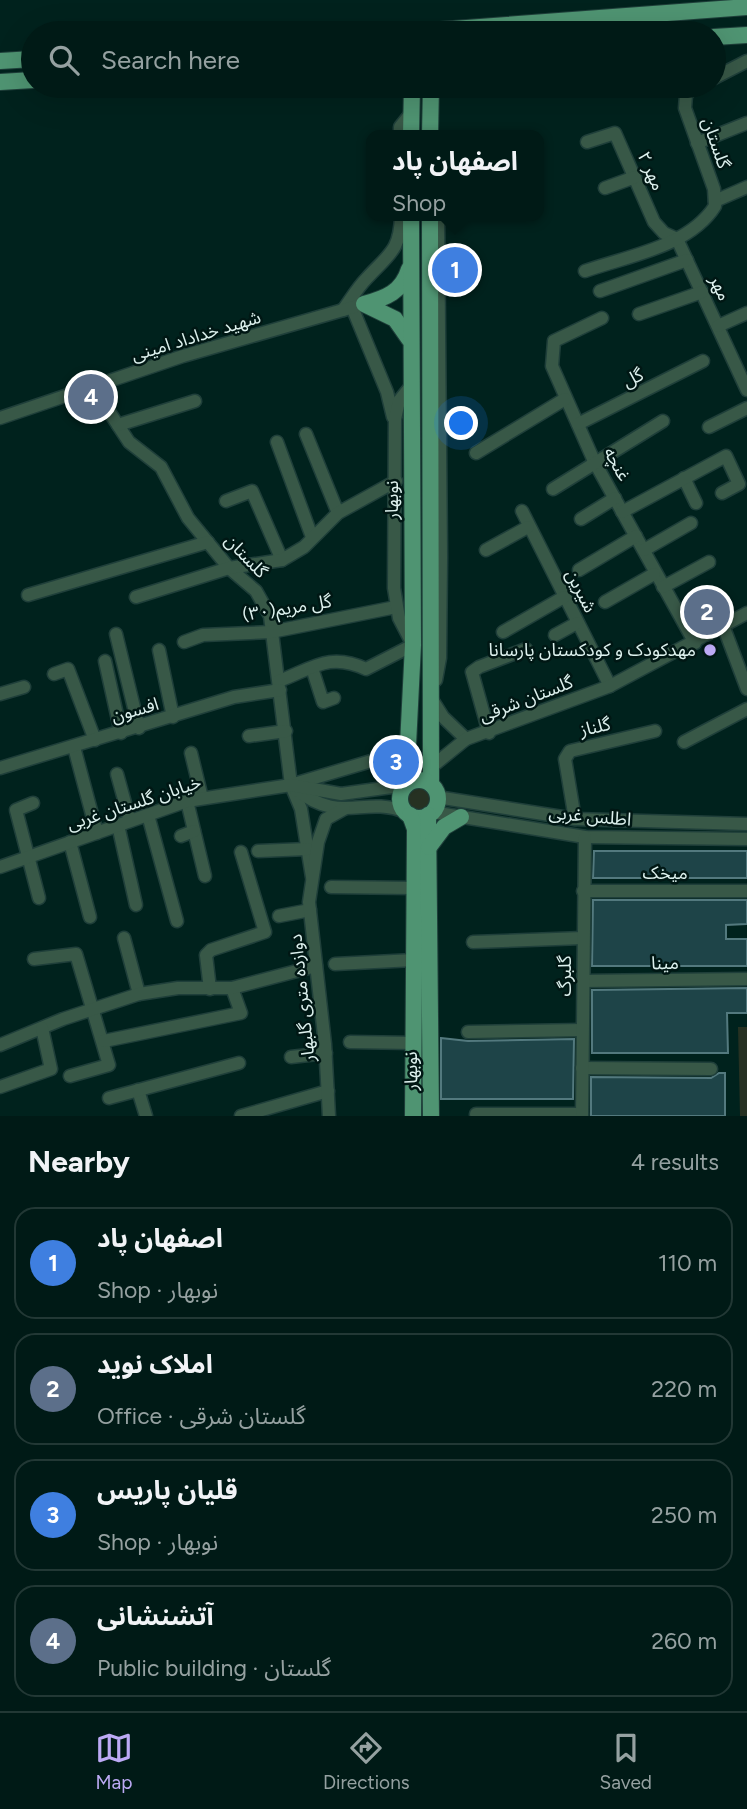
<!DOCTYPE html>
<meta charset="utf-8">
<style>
body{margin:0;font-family:Figtree,"Noto Sans Arabic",sans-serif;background:#0e2723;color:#f1f3f6}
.you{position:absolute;left:462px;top:424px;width:24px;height:24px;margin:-18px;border:5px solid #fff;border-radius:50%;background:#1a73e8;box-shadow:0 0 0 10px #1a73e833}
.badge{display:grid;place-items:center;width:46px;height:46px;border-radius:50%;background:#bcaaf5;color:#fff;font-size:23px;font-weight:700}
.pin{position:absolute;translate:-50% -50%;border:4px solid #fff;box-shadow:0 2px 7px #0006}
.popup{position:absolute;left:366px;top:130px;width:178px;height:91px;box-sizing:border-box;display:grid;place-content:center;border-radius:14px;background:#001a16;filter:drop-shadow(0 2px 5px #0005);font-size:23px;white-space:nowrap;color:#95a1a1}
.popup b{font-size:26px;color:#f1f3f6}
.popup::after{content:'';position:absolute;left:50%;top:100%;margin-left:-14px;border:14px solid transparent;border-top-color:#001a16}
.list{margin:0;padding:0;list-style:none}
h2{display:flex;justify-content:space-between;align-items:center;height:91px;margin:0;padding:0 28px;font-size:30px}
h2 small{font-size:23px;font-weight:400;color:#95a1a1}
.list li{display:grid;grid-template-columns:46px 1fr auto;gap:21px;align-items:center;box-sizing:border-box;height:112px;margin:0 14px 14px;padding:0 14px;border:2px solid #223835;border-radius:21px}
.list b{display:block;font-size:26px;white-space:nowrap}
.list p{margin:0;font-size:23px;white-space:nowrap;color:#95a1a1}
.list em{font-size:23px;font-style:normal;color:#95a1a1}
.icon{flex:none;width:38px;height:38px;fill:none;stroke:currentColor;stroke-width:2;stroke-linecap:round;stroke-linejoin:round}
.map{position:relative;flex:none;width:747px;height:1116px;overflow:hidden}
.search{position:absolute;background:#001a16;box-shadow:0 7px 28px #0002;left:21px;right:21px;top:21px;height:77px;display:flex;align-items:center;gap:18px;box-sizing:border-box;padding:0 24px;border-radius:38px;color:#95a1a1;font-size:26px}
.sheet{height:595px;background:#001a16}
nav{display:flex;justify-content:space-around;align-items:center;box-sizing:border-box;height:98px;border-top:2px solid #223835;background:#001a16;font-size:19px;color:#95a1a1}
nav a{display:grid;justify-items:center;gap:4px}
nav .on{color:#bcaaf5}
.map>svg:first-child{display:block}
</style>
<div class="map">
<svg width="747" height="1116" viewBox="0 0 747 1116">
<rect width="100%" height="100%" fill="#00221d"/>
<!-- green -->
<g fill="#263122">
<circle cx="419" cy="798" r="13"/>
<polygon points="738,1027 747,1027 747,1116 740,1116"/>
</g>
<!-- building -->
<g fill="#1e4448" stroke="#53797e" stroke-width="2">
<polygon points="594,851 747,851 747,878 593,878"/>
<polygon points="593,900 747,900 747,924 726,925 726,939 747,939 747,966 592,966"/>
<polygon points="747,988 747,1013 727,1013 728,1053 592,1053 592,990"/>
<polygon points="441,1038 468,1041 574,1039 573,1099 441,1099"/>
<polygon points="719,1073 725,1073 725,1116 591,1116 591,1077 711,1078"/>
</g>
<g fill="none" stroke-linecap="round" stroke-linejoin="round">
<!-- minor casing -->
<g stroke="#1f3f3a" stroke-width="15">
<g id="minor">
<polyline points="714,78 747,61"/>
<polyline points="400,135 400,127 412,112"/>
<polyline points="587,142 615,133 654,222 664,233 677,239"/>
<polyline points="697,143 747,123"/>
<polyline points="605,188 635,177"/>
<polyline points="715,201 747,187"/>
<polyline points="677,239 747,390"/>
<path d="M585,271C627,256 689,247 715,206L714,189L685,108L686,95L695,86"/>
<polyline points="600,291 687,260"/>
<polyline points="352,307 387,392 393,417"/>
<path d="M343,310C351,299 358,287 367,278C389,254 400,251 401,216"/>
<polyline points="639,314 702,292"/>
<polyline points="602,318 554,341 552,366 594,461 695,643"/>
<polyline points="718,326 747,313"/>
<polyline points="93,387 129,442 161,467 188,518 229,568 256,591 270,616 291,785 301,809 312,877"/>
<polyline points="0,418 183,356 364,304"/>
<polyline points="578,424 703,361"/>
<polyline points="118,425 195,401"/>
<polyline points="709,427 747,408"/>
<polyline points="306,434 338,513"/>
<polyline points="277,442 312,537"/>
<polyline points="476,453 565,399"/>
<polyline points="684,478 696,503"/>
<polyline points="553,489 663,421"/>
<polyline points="226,501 252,491 282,560"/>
<polyline points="522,511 610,686"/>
<polyline points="622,512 726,456 739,484 722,493"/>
<polyline points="581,519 615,498"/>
<polyline points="486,550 528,527"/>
<polyline points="644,550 691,523"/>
<polyline points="579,570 636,536"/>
<polyline points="663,587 709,562"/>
<polyline points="28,595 208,542"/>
<polyline points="136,597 229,568 282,560 304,547 338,513 396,481"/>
<polyline points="605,602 654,574"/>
<polyline points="724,628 747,689"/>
<polyline points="503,632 564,597"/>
<polyline points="116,634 139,728"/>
<polyline points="555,635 577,623"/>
<polyline points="184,642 203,635 271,632 396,607"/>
<polyline points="159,650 173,717"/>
<polyline points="105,661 121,733"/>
<polyline points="312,668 323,702 334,698"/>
<polyline points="54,674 68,669 95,740"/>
<polyline points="436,680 440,658 441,557 438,216"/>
<path d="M279,681C313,668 330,652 366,669L413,645L399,618L394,588L395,419L399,401L411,386"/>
<polyline points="0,694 24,687"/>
<polyline points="431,698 443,717 466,739"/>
<polyline points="489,733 472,672 479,667 526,649"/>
<polyline points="249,736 286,731"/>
<polyline points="684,742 747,709"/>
<polyline points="74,747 97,833"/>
<polyline points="191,753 202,798"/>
<polyline points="0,768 234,697 280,690"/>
<polyline points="429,769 466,739 610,686 747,613"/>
<polyline points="117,774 130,821"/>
<polyline points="294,784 378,759 409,756"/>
<path d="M294,788C342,826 361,795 406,812"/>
<polyline points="437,797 575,819 747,824"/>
<polyline points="187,801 205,876"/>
<polyline points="33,803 16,810 39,898"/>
<polyline points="432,812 585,837 747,839"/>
<polyline points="148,815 177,921"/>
<polyline points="575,819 565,759 570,751 655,731"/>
<polyline points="118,825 136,905"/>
<polyline points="181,836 194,831"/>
<polyline points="70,842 90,917"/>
<polyline points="258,851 308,849"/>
<polyline points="0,867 187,801 291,785 341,794 406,785"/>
<polyline points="331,887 414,888"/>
<polyline points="583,891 747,891"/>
<polyline points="279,916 310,910"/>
<polyline points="124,938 139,994"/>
<polyline points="473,942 583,938"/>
<polyline points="34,959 76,954 109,1065 70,1076"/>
<polyline points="335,964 414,960"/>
<polyline points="583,981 747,979"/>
<polyline points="210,989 206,955 211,950 265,932 241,852"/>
<polyline points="468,1032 582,1030"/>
<polyline points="104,1041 241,1013 232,988"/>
<polyline points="350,1042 414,1043"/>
<polyline points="0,1045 63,1019 139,994 178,988 232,988 316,966"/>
<polyline points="291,1057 326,1053"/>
<polyline points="582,1068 711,1069"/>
<polyline points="0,1087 51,1069 42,1028"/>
<polyline points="138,1090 146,1116"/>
<polyline points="109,1098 239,1063"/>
<polyline points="476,1114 582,1114"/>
<polyline points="241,1116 328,1091"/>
<polyline points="329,1116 325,1044 309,902 318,842 326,819 344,809"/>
<polyline points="582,1116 585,837"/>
</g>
</g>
<!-- major casing -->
<g stroke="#1f3f3a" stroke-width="18">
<g id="major">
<polyline points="399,33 747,7"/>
<polyline points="714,37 747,35"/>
<polyline points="0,61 33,59"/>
<polyline points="0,82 33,80"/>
<polyline points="411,135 412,86"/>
<polyline points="430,135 431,86"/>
<polyline points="430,216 431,784"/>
<path d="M409,269C402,292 386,298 364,304L395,319L409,339"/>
<circle cx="419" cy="799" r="19"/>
<polyline points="406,785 413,645 411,216"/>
<polyline points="410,815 415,829 413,1116"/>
<polyline points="428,815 431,1116"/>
<polyline points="429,847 444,827 461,817"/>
</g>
</g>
<!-- minor -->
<use href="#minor" stroke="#385847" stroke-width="12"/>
<!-- major -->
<use href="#major" stroke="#4f9472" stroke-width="16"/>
</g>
<!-- markers -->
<circle fill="#bcaaf5" stroke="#001714" stroke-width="2.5" cx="710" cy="650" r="7"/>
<g text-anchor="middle" stroke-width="5" stroke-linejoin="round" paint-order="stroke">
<!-- street labels -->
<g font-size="18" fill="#ddf1ee" stroke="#001714">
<text transform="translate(716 143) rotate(71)" y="6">گلستان</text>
<text transform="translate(651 171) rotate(66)" y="6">مهر ۲</text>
<text transform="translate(720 288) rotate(65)" y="6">مهر</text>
<text transform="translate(196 336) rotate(-17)" y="6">شهید خداداد امینی</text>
<text transform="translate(633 378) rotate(-27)" y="6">گل</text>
<text transform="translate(617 464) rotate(61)" y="6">غنچه</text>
<text transform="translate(392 500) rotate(-90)" y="6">نوبهار</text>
<text transform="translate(246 556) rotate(46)" y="6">گلستان</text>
<text transform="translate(581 591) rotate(63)" y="6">شیرین</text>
<text transform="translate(287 608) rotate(-9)" y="6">گل مریم(۳۰)</text>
<text transform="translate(526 699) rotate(-21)" y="6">گلستان شرقی</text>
<text transform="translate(135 710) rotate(-16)" y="6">افسون</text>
<text transform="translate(595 727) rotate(-13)" y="6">گلناز</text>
<text transform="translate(134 803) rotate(-18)" y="6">خیابان گلستان غربی</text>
<text transform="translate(590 816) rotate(5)" y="6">اطلس غربی</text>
<text x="665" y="879">میخک</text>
<text transform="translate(665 963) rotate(-1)" y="6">مینا</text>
<text transform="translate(565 976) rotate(-90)" y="6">گلبرگ</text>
<text transform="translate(302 998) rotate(-96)" y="6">دوازده متری گلبهار</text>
<text transform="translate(411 1071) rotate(-91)" y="6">نوبهار</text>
</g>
<!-- poi labels -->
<g font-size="18" fill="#ddf1ee" stroke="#001714" text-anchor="end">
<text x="696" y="656">مهدکودک و کودکستان پارسانا</text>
</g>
</g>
</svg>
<div class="you"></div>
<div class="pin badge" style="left:455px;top:270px;background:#3f7fe0">1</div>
<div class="popup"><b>اصفهان پاد</b>Shop</div>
<div class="pin badge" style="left:707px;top:612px;background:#5c6f8a">2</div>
<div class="pin badge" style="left:396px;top:762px;background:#3f7fe0">3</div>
<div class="pin badge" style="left:91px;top:397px;background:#5c6f8a">4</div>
<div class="search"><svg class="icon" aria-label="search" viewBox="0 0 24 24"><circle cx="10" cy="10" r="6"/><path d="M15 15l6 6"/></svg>Search here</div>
</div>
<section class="sheet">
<h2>Nearby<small>4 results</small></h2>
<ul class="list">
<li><span class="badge" style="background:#3f7fe0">1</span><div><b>اصفهان پاد</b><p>Shop · نوبهار</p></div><em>110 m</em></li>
<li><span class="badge" style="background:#5c6f8a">2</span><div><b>املاک نوید</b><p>Office · گلستان شرقی</p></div><em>220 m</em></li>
<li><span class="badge" style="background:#3f7fe0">3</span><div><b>قلیان پاریس</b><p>Shop · نوبهار</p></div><em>250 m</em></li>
<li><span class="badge" style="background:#5c6f8a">4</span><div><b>آتشنشانی</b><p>Public building · گلستان</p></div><em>260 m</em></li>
</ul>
</section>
<nav>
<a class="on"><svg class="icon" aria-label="map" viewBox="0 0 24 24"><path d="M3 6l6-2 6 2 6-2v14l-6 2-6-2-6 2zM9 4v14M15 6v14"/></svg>Map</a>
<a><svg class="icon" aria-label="directions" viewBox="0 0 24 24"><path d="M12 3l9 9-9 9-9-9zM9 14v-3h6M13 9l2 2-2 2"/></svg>Directions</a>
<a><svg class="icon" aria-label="saved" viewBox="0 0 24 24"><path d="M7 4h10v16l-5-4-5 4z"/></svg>Saved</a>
</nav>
